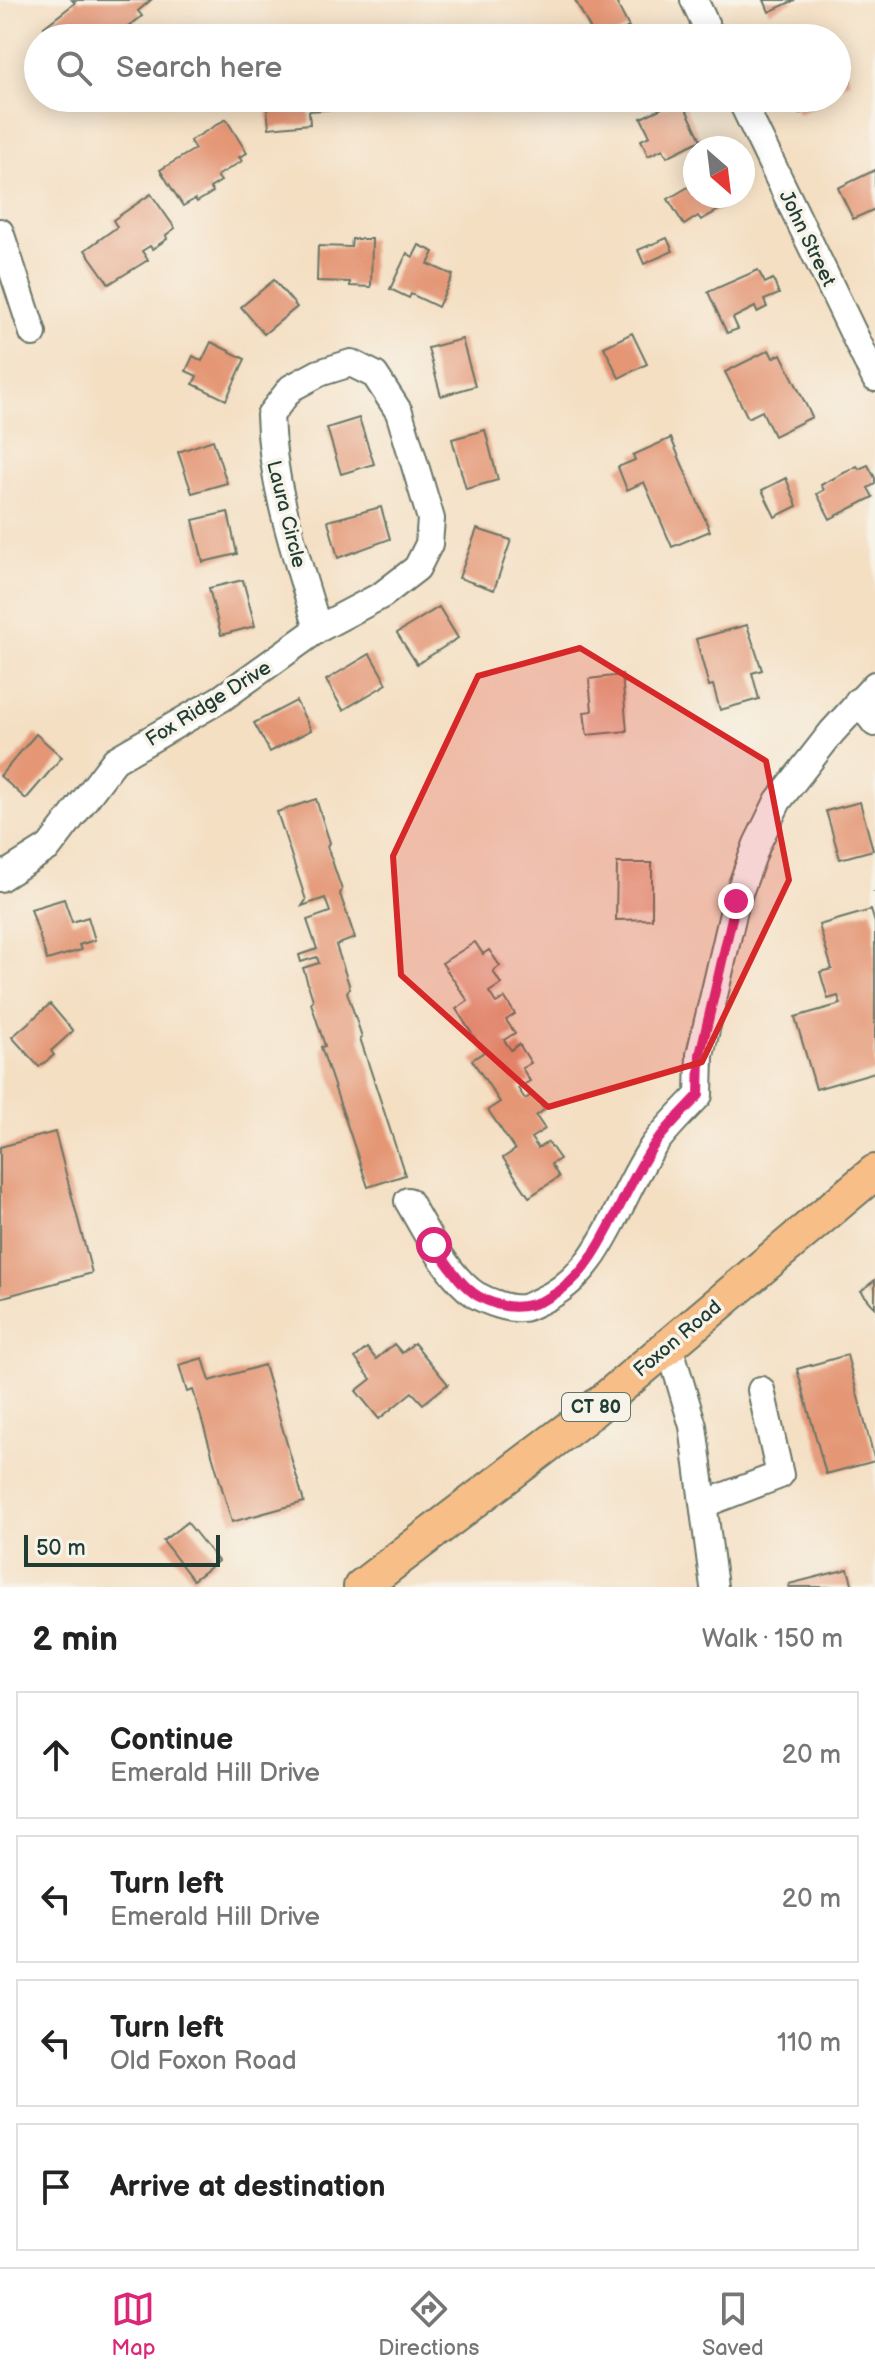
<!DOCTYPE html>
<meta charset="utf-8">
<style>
body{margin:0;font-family:"Balsamiq Sans",sans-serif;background:#f6f6f6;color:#222}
.compass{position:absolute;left:683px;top:136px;width:72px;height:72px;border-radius:50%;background:#fff;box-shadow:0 4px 20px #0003;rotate:152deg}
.scale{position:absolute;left:24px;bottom:20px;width:196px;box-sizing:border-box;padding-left:8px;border:4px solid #1f3d34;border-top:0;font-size:22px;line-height:28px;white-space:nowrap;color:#1f3d34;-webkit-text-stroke:6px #f7f3e8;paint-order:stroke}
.stop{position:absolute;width:24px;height:24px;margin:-18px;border:6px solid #db2777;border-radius:50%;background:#fff}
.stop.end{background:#db2777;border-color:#fff;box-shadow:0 2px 8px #0008}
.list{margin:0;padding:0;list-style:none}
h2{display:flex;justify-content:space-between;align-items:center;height:104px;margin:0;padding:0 32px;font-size:34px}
h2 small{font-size:26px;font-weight:400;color:#767676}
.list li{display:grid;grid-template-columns:52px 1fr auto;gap:24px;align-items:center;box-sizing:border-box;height:128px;margin:0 16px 16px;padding:0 16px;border:2px solid #e0e0e0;border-radius:0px}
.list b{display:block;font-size:30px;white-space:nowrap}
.list p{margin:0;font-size:26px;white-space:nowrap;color:#767676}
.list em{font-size:26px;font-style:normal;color:#767676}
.icon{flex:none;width:44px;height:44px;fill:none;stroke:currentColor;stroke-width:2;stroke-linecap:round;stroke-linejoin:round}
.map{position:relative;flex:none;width:875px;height:1587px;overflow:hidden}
.search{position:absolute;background:#fff;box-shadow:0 4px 20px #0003;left:24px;right:24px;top:24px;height:88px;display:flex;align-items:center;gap:20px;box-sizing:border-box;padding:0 28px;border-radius:44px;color:#767676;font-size:30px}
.sheet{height:680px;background:#fff}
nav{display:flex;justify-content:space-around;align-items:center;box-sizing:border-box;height:112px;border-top:2px solid #e0e0e0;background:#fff;font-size:22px;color:#767676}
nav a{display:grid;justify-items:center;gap:4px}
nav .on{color:#db2777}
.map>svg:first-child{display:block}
</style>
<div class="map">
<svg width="875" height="1587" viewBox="0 0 875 1587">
<rect width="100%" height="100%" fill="#f7f3e8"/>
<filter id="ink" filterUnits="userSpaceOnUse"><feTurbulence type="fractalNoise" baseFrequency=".0125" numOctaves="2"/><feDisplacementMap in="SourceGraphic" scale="16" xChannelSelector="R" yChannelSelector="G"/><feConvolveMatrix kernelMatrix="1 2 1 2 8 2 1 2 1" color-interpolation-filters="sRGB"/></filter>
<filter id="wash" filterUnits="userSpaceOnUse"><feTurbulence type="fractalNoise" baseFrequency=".006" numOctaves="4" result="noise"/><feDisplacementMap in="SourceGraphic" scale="32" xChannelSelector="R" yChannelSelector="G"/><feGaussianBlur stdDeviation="1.8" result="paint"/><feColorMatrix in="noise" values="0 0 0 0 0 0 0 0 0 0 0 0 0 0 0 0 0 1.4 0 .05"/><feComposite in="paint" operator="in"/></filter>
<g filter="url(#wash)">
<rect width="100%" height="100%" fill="#f4dfc3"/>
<g id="blocks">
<!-- building -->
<g fill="#e49674">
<polygon points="72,0 151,0 138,11 142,16 114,38 53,38 44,27 75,3"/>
<polygon points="575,0 615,0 629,27 608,38 595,38"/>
<polygon points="764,0 795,0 769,12"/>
<polygon points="840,60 850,81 837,87 837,62"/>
<polygon points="266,98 349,98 350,108 309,111 310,124 269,128"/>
<polygon points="791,98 832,98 799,114"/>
<polygon points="681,99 701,140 667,157 663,149 648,156 641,140 650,136 641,118"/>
<polygon points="226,119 247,153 239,157 242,161 217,176 221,181 210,188 213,192 197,202 195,199 183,206 160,170 195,149 190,141"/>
<polygon points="875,170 875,209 853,219 838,188"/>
<polygon points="695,183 695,196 725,196 730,204 701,220 698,216 684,225 668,199"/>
<polygon points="151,194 175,228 166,235 167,239 152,249 150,246 142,251 148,260 109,284 85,250 117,227 113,220"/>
<polygon points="667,238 673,251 644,264 638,250"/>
<polygon points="352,239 372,239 371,287 350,286 350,282 317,281 318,246 351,247"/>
<polygon points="419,245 434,252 428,264 453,275 438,307 411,294 409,298 390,289 407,253 413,257"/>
<polygon points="758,270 765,283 773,279 779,294 764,300 767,307 757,312 755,307 733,318 738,329 727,333 708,292"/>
<polygon points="274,280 297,307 264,334 241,307"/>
<polygon points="632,333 647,364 619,378 604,347"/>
<polygon points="462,339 475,386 441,396 428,348"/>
<polygon points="211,342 245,359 226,400 193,384 197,376 186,371 193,356 202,361"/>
<polygon points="769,350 773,358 781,354 812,417 774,436 762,411 748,418 725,372"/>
<polygon points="359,418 374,464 341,474 327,428"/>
<polygon points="485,430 498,480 466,489 452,439"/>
<polygon points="671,438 710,531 672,547 644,482 627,490 618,467 635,460 633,455"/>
<polygon points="213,440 227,483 192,493 178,452"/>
<polygon points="868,465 875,478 875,484 868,488 873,497 830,519 817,494 824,490 821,485 857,466 859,469"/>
<polygon points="786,478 797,506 775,517 762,490"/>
<polygon points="381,507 390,539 338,558 328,521"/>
<polygon points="228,512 237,554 203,562 193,520"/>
<polygon points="477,529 511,540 494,590 459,578"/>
<polygon points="243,580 255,626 221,635 209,588"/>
<polygon points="439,607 458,638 417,664 397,633"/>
<polygon points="747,625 762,670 752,673 759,699 720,710 713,685 709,686 696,639"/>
<polygon points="370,654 387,684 343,710 326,680"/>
<polygon points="622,675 627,731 587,735 584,712 592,711 589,679"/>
<polygon points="296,701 311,730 270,752 254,723"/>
<polygon points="36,734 62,757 26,799 0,776"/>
<polygon points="316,799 330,843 327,846 342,890 340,894 355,938 336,945 350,988 347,992 362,1037 360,1038 405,1175 368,1187 321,1047 325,1046 311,1003 313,1000 303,968 319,963 317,957 301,962 299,955 317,949 307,920 330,912 325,898 302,906 306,900 277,812"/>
<polygon points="860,802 873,850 840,859 826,811"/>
<polygon points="617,863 652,863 652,919 616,920"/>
<polygon points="64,899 72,922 88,917 95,940 79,945 81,950 47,960 31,909"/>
<polygon points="871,910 875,923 875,1072 816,1089 795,1017 841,1004 838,996 828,999 820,972 832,969 819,925"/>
<polygon points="475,942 483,954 489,950 500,966 493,971 501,984 489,992 496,1003 505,998 515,1014 506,1020 515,1033 504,1040 511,1050 519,1044 531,1063 522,1068 530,1081 518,1088 525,1099 533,1094 544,1110 536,1116 545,1129 531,1138 538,1148 548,1142 560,1159 551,1164 559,1177 529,1197 503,1158 515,1150 488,1110 500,1102 472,1060 484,1052 456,1009 468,1001 442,963"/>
<polygon points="50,1004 73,1031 51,1051 54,1055 39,1067 12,1037"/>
<polygon points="55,1132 92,1273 0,1298 0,1147"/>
<polygon points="875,1280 875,1308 861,1291"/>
<polygon points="414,1343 448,1384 423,1404 412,1392 379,1419 356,1391 371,1379 355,1358 367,1348 376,1359 394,1344 402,1353"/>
<polygon points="847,1355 875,1461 826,1474 797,1369"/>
<polygon points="203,1358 210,1381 264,1365 304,1502 232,1522 193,1390 187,1392 179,1365"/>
<polygon points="187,1522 218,1561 193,1580 163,1541"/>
<polygon points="848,1569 853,1587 789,1587 789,1584"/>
</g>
</g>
</g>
<g filter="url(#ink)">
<use href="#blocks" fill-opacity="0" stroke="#6a7666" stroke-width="2"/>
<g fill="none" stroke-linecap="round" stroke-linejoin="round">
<!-- minor casing -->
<g stroke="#6a7666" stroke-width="30">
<g id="minor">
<polyline points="694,0 712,38"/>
<polyline points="740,98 875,378"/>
<polyline points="0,232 33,333"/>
<polyline points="858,701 875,723"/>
<path d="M0,878L49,847L115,760L222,698L318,629L382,595L417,568L429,544L431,519L399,412L375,375L351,363L319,373L291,388L270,415C272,489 297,558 318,629"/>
<path d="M408,1201C425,1230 448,1277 476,1295C488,1302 510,1310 523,1308C529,1307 535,1303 540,1301C604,1273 617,1197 654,1145C667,1127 684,1111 699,1095L700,1055L736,901L757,844L778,801L832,732L875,685"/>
<polyline points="669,1345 693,1426 714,1587"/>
<polyline points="704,1504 780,1475 761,1390"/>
</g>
</g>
<!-- major casing -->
<g stroke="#6a7666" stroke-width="38">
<polyline id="major" points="361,1587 583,1418 875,1172"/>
</g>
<!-- path -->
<polyline stroke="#6a7666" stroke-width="5" stroke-dasharray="6 6" stroke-linecap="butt" points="875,891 875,892"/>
<!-- minor -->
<use href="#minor" stroke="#fff" stroke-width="26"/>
<!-- major -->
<use href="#major" stroke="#f7be87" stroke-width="34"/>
</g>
</g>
<g fill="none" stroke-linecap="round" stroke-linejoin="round" filter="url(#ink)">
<!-- route -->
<path stroke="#db2777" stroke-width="10" d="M434,1245C447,1262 459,1284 478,1296C527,1325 573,1290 598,1247C618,1214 632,1176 654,1145C667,1127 684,1111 699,1095L700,1055L736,901"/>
</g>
<!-- marked area -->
<path fill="#d62828" fill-opacity="0.2" stroke="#d62828" stroke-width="6" stroke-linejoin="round" d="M580,648L766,761L789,880L702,1062L548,1107L401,975L393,856L478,676Z"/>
<g text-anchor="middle" stroke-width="7" stroke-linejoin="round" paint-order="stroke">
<!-- shield labels -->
<rect fill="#f7f3e8" stroke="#60746a" stroke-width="2" x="562" y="1393" width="68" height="28" rx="6"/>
<g font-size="18" font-weight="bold" fill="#1f3d34">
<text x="596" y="1413">CT 80</text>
</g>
<!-- street labels -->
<g font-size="20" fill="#1f3d34" stroke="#f7f3e8">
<text transform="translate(808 238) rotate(64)" y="7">John Street</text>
<text transform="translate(287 514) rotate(76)" y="7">Laura Circle</text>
<text transform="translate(208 703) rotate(-32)" y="7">Fox Ridge Drive</text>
<text transform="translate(677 1338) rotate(-40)" y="7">Foxon Road</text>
</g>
</g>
</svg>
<svg class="compass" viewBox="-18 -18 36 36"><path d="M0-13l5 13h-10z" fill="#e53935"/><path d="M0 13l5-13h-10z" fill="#767676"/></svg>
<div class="scale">50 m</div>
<div class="stop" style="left:434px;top:1245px"></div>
<div class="stop end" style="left:736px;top:901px"></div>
<div class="search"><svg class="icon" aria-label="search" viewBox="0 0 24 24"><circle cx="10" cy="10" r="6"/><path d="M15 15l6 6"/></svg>Search here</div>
</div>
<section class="sheet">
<h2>2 min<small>Walk · 150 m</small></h2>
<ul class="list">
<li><svg class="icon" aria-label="ahead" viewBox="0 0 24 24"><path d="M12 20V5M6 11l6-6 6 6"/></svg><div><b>Continue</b><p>Emerald Hill Drive</p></div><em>20 m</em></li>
<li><svg class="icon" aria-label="left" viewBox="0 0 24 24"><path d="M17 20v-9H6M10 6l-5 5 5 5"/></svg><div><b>Turn left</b><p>Emerald Hill Drive</p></div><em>20 m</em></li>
<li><svg class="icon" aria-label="left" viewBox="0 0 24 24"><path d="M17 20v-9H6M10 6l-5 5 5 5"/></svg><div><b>Turn left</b><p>Old Foxon Road</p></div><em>110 m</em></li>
<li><svg class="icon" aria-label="arrive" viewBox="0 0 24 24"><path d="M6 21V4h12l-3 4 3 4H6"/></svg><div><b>Arrive at destination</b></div></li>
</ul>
</section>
<nav>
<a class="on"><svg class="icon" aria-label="map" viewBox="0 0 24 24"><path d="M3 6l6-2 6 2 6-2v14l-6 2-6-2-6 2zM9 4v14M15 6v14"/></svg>Map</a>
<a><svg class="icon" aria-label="directions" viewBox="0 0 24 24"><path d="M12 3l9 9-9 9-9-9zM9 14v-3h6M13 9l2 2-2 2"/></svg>Directions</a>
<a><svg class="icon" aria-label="saved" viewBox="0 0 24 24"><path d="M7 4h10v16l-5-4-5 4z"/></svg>Saved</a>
</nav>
